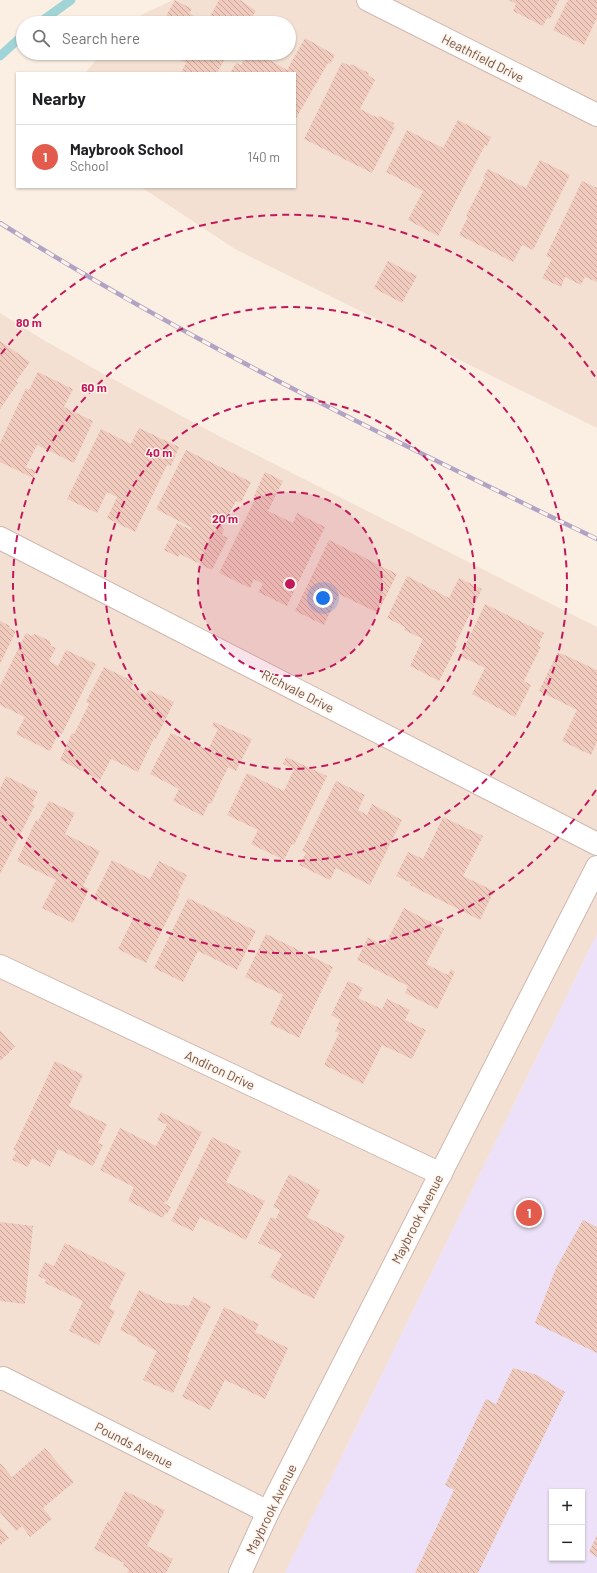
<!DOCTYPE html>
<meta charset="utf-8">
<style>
body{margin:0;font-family:Barlow,sans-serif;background:#f6f6f6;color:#202124}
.controls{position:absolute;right:12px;bottom:12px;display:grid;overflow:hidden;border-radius:0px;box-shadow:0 1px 3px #0004}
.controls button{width:36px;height:36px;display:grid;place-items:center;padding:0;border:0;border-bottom:1px solid #e0e0e0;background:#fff;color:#202124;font:20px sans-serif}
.you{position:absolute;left:323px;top:598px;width:14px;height:14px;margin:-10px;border:3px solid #fff;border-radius:50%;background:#1a73e8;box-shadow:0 0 0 6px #1a73e833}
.badge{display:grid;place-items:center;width:26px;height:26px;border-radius:50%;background:#e25b4d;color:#fff;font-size:13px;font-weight:700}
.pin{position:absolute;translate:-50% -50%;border:2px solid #fff;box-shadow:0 1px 4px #0006}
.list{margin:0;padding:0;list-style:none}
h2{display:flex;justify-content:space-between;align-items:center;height:52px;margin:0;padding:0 16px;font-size:17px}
h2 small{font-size:13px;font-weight:400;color:#757577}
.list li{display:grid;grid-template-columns:26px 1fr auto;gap:12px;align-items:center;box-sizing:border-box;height:64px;padding:0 16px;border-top:1px solid #e0e0e0}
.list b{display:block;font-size:15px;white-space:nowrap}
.list p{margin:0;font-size:13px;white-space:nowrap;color:#757577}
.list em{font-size:13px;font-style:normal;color:#757577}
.icon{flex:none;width:22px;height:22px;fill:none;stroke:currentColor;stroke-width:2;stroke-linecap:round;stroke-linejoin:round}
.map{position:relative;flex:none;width:597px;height:1573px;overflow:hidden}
.search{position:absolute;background:#fff;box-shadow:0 1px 3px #0004;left:16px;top:16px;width:280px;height:44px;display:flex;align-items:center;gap:10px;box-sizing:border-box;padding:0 14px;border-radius:22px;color:#757577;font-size:15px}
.panel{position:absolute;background:#fff;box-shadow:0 1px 3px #0004;left:16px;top:72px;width:280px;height:116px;border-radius:0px}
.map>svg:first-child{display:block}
</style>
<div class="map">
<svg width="597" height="1573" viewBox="0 0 597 1573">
<defs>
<pattern id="building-back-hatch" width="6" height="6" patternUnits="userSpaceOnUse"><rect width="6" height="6" fill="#f0cbbd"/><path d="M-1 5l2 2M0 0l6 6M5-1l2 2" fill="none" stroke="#c7a79c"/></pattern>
</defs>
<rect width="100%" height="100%" fill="#fbefe4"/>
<!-- residential -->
<g fill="#f3e0d3">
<polygon points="173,0 597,0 597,428 235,249 141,187 295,187 295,73 85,73 102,53 289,53 289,23 133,23 141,15"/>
<polygon points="0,313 42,339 100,372 217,435 597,627 597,934 285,1573 0,1573"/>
</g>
<!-- education -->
<path fill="#ece1f8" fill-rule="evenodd" d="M597,934V1573H285ZM552,1492H582V1558H552Z"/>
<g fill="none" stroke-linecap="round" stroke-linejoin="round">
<!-- stream -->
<g stroke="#a0d4d6" stroke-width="9">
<polyline points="39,23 71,0"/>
<polyline points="0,56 23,35"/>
</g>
</g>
<!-- building -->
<g fill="url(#building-back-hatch)">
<polygon points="175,0 192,9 189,13 201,20 204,16 209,18 219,0 240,0 256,11 248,23 162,23"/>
<polygon points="509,0 559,0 550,19 547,18 543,26 513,11 516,4"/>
<polygon points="568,0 597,0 597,18 584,45 553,30"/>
<polygon points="305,38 335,55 330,64 328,63 295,120 295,73 230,73 236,63 241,65 244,60 241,59 244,53 257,53 287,70"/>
<polygon points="168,53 228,53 217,73 181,73 186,63"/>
<polygon points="342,62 350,66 351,64 369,73 368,75 375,80 360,109 378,118 379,116 394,123 393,126 395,127 372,173 304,139"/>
<polygon points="458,120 491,137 487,146 485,145 438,236 408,220 423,191 386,172 407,130 443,148"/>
<polygon points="540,160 570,175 533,250 522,245 513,262 459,235 468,217 466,216 485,178 483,177 488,169 526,188"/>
<polygon points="582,181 597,188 597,282 585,277 581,285 565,277 561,287 542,278 552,259 546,256"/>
<polygon points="388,261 417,276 402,303 374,288"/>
<polygon points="0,341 30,362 16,381 18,383 0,409"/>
<polygon points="38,372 73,389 64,407 93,421 74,463 37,445 26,467 36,471 33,478 0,462 0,443 26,388 29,390"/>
<polygon points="139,428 179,447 171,466 167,465 135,532 107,518 117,497 107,492 97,513 67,499 101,429 131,444"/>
<polygon points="186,450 251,482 241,503 236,501 222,528 224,530 222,535 228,538 212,570 180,554 178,557 164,550 177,523 191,530 192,528 156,509"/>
<polygon points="265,472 283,481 268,511 293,523 297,513 325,527 287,606 258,592 263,584 254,579 250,588 219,573 255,499 253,498"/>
<polygon points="329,540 397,574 378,613 339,594 324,625 295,611"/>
<polygon points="407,576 449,598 459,578 482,589 455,645 457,646 439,681 410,666 423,639 404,630 405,627 387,618"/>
<polygon points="485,604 544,633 538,646 541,647 524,681 531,685 515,717 472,694 485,668 460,656"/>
<polygon points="0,621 10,626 9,628 16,631 0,664"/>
<polygon points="26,633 31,636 35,634 50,641 51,646 56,648 49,661 58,666 66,650 96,664 62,734 59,732 50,751 16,734 25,717 0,705 0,686"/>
<polygon points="558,652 597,670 597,742 591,755 562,741 577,710 539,691"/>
<polygon points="104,667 134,682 131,688 146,695 149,690 174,702 156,739 154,738 138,772 111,759 100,780 60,760 72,733 74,734 89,704 86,702"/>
<polygon points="214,722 252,739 236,771 228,767 211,804 209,803 203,816 173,801 179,789 150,774 171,733 208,750 218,729 212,726"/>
<polygon points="286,757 327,776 294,845 292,844 284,860 251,844 258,830 227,815 247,773 284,791 294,769 283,764"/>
<polygon points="6,776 38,792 32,804 35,805 0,874 0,789"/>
<polygon points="336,781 365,795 358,810 367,815 372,804 402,820 370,885 336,868 330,880 299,865 306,853 302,851"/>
<polygon points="49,801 75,813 65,834 100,851 83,886 89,889 73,923 42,908 56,880 17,861 36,820 38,821"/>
<polygon points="443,817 483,836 463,876 494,891 480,920 410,885 411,883 396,876 408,852 423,859"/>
<polygon points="112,860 150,879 159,861 187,875 178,893 180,894 146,963 118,949 133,919 93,899"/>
<polygon points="188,898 256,931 237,970 198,951 183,982 154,968"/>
<polygon points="404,908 444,929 426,964 448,975 451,969 455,972 437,1009 405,993 408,986 357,960 368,937 384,946"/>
<polygon points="266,934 333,967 299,1038 270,1024 283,995 245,977"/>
<polygon points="348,981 363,988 358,998 382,1009 387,999 410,1010 405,1020 426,1030 412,1059 382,1045 363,1084 324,1065 339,1033 335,1031 340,1020 331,1015"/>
<polygon points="0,1030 15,1047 0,1061"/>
<polygon points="55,1061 83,1075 69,1106 107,1124 98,1143 103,1145 93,1166 58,1149 50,1167 32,1158 28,1167 12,1160 17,1151 13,1150"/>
<polygon points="161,1112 202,1132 167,1202 165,1201 164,1203 171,1207 167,1214 165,1213 163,1218 128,1201 134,1187 100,1170 120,1128 156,1146 167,1125 157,1120"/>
<polygon points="212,1137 241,1151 226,1182 265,1201 246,1240 200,1217 193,1231 171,1221"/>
<polygon points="289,1174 320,1190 307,1217 345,1236 314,1299 270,1277 282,1254 258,1243 271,1217 276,1219 280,1210 273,1207"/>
<polygon points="583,1220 597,1227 597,1353 535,1323 556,1268"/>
<polygon points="0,1222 33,1226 25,1304 0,1301"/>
<polygon points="65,1243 126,1273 109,1308 115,1311 99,1345 69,1331 83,1301 45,1283 46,1280 38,1276 45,1262 54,1266"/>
<polygon points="139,1290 166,1303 189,1306 193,1297 211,1306 187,1357 189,1358 173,1393 143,1380 157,1351 137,1341 138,1339 120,1330"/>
<polygon points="224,1307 259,1324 255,1332 288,1348 265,1399 225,1380 210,1410 182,1397"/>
<polygon points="513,1368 537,1375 565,1392 478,1573 415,1573 454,1490 445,1485 486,1399 496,1404"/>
<polygon points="45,1448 74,1482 43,1508 52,1519 30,1537 22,1526 16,1531 0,1512 0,1463 12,1477"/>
<polygon points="125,1491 165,1510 147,1546 173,1559 166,1573 127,1573 129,1569 123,1566 124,1563 94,1549 108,1521 110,1522"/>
<polygon points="0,1527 9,1538 0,1545"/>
<polygon points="597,1535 597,1557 589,1552"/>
</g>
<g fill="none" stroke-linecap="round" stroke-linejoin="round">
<!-- street casing -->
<g stroke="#cfb8ae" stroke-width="24">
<g id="street">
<polyline points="368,0 597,115"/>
<polyline points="0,538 597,844"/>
<polyline points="0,966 441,1174"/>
<polyline points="0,1379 3,1378 268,1512"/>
<polyline points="240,1573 268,1512 597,867"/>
</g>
</g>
<!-- street -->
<use href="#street" stroke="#fff" stroke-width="22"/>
<!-- rail casing -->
<g stroke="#b1a3c4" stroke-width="4.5">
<path id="rail" d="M0,223C191,343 394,441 597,539"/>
</g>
<!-- rail -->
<use href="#rail" stroke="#fef4ea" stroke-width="3" stroke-dasharray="9" stroke-linecap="butt"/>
</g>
<!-- distance rings -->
<circle cx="290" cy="584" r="92" fill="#c2185b" fill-opacity=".12"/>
<g fill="none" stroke="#c2185b" stroke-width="2" stroke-dasharray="7 5">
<circle cx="290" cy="584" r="92"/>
<circle cx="290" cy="584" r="185"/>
<circle cx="290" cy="584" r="277"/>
<path d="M596 790A369 369 0 0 1 1 814M1 354A369 369 0 0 1 596 378"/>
</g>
<g text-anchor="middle" stroke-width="3" stroke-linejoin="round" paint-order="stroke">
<!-- street labels -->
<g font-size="13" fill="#73544a" stroke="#fef4ea">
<text transform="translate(483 58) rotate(27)" y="5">Heathfield Drive</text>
<text transform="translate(298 691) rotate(27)" y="5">Richvale Drive</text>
<text transform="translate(220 1070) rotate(25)" y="5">Andiron Drive</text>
<text transform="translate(417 1219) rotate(-63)" y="5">Maybrook Avenue</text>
<text transform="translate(134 1445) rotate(27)" y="5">Pounds Avenue</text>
<text transform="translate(271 1509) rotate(-64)" y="5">Maybrook Avenue</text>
</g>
</g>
<circle cx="290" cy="584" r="6" fill="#c2185b" stroke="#fef4ea" stroke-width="2"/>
<g font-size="12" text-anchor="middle" font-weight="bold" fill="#c2185b" stroke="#fef4ea" stroke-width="3" stroke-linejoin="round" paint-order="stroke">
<text x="29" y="327">80 m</text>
<text x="94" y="392">60 m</text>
<text x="159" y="457">40 m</text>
<text x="225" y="523">20 m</text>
</g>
</svg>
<div class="controls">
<button>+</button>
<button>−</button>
</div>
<div class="you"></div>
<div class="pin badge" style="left:529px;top:1213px">1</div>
<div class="search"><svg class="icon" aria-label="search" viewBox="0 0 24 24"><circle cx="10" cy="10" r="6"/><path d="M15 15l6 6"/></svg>Search here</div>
<section class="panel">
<h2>Nearby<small></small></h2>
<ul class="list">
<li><span class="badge">1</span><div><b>Maybrook School</b><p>School</p></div><em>140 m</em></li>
</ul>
</section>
</div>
